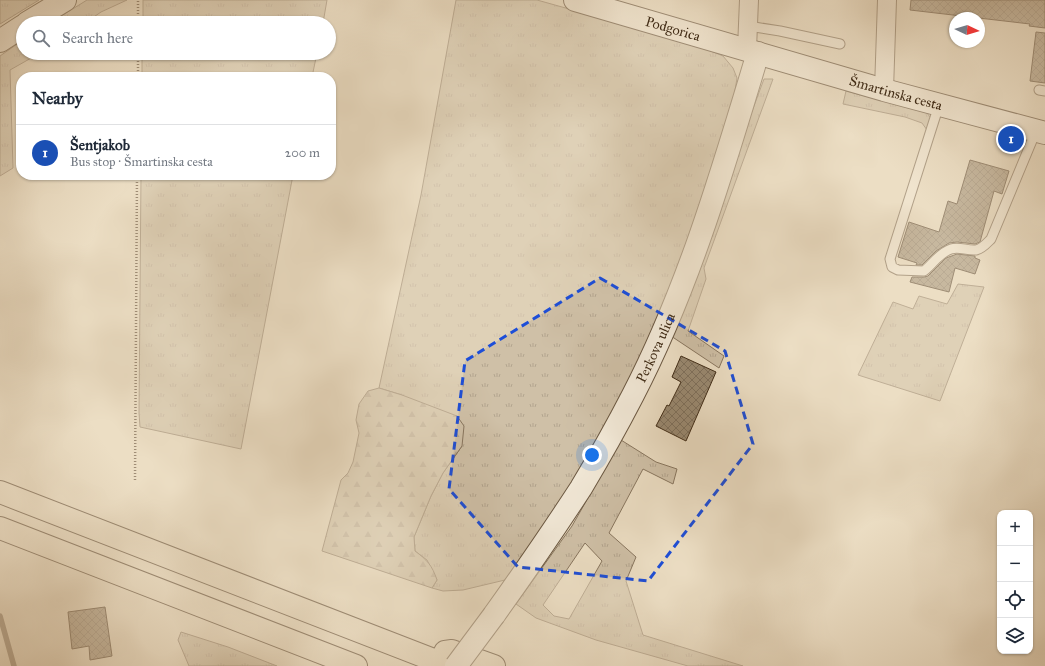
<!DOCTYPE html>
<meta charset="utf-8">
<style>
body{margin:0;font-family:"IM FELL Great Primer",serif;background:#f6f6f7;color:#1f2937}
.controls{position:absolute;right:12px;bottom:12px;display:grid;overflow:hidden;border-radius:8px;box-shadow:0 1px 3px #0004}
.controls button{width:36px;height:36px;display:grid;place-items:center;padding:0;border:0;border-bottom:1px solid #e0e1e3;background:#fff;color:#1f2937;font:20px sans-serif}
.compass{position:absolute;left:949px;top:12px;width:36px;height:36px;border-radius:50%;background:#fff;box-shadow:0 1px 3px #0004;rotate:94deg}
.you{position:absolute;left:592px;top:455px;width:14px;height:14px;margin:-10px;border:3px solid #fff;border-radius:50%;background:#1a73e8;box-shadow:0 0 0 6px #1a73e833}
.badge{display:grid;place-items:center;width:26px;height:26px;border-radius:50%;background:#1a73e8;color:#fff;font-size:13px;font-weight:700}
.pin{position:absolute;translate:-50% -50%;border:2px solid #fff;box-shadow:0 1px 4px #0006}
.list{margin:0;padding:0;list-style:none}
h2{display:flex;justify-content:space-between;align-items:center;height:52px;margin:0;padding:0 16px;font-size:17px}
h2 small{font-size:13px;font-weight:400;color:#747a83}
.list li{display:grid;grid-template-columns:26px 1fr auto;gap:12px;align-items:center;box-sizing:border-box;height:56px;padding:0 16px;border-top:1px solid #e0e1e3}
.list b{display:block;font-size:15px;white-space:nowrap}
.list p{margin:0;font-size:13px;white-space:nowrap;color:#747a83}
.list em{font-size:13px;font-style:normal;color:#747a83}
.icon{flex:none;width:22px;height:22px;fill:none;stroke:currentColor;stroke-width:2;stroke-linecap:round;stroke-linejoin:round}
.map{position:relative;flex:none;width:1045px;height:666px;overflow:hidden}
.search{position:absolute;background:#fff;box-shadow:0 1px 3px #0004;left:16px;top:16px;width:320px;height:44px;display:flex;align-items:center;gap:10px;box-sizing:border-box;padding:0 14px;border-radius:22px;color:#747a83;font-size:15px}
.panel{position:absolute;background:#fff;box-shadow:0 1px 3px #0004;left:16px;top:72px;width:320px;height:108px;border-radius:16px}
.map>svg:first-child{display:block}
</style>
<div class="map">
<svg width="1045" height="666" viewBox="0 0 1045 666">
<defs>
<pattern id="grass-tufts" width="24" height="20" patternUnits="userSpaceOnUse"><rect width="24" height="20" fill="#cfc0a7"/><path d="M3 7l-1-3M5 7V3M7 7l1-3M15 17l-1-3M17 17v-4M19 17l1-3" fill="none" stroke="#b3a58f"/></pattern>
<pattern id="forest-firs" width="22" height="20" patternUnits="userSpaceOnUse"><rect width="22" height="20" fill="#cfc0a7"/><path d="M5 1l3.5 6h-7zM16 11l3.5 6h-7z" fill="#b3a58f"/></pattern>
<pattern id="building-cross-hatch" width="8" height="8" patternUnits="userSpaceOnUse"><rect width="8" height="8" fill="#998971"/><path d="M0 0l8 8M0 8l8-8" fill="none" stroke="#7e705c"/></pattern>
</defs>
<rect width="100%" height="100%" fill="#ecdec4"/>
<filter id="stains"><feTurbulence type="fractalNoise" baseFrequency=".005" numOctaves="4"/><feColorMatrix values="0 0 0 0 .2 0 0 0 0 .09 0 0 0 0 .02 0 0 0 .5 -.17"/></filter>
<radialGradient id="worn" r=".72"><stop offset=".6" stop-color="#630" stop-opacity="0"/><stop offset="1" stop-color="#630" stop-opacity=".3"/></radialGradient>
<!-- grass -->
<g fill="url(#grass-tufts)" stroke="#88765f" fill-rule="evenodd">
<polygon points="0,0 39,0 0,24"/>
<polygon points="87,0 127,0 101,12 85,23 50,23"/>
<polygon points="143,0 327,0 323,23 143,23"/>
<polygon points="456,0 537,0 691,43 723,56 733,68 737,78 734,97 688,246 627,389 567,493 505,580 463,590 443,591 432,588 437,580 427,560 415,551 414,537 431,496 443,473 462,446 402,395 379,388 421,195"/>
<polygon points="23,40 23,53 40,53 10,70 13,168 0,176 0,56"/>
<polygon points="142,53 317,53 312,77 142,77"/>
<polygon points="764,79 773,79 704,268 706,279 688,331 724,356 719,368 671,336 731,168"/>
<polygon points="846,91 926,112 931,118 927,130 922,123 905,117 843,104"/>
<polygon points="141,175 293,175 241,449 140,427 139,413"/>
<polygon points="958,284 984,287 940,401 858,375 893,302 913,309 919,296 947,304"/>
<path d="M621,440L656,462L677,469L673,484L643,469L609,533L636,557L626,581L643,635L743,666H688L596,640L536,618L516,604L572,526ZM585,543L602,561L569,619L554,616L543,605Z"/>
<polygon points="181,632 228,647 277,666 189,666 178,640"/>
</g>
<!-- forest -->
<path fill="url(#forest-firs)" stroke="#88765f" d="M379,388L402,395L457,416L464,426L462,446L443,473L431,496L414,537L415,551C427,560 432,565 437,580L432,588L322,551L341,480L348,473L353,462L359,433L356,420L359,404L368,391Z"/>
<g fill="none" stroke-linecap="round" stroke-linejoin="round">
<!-- stream -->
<polyline stroke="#84725b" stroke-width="5.5" points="0,616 14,666"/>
</g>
<!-- building -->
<g fill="url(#building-cross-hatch)" stroke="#402c17">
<polygon points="911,0 1045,0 1045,28 1029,26 1030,24 910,10"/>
<polygon points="1036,32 1045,33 1045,83 1030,81"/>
<polygon points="970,160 1009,171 1002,194 994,191 980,242 975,244 957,242 949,243 936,251 922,265 916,265 917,263 898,257 909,222 939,232 948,201 957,204"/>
<polygon points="957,254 975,256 975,258 980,260 975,274 955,268 949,292 910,282 912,277 924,277 928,276 946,258"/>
<polygon points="681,356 716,372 686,441 656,426 667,405 669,406 681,382 672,377"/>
<polygon points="105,607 112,656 90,660 89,646 72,649 68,612"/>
</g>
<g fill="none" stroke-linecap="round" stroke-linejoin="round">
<!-- service casing -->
<g stroke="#6b5842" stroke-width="11">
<g id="service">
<polyline points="748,26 780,31 840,44"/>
<polyline points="1039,90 1045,91"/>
<path d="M939,105L890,259L892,267L898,270L924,271C933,264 939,253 951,249C959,246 967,251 976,250C982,249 987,243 991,239L1036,131"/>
</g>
</g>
<!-- minor casing -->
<g stroke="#6b5842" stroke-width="20">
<g id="minor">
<polyline points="747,49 749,0"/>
<polyline points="884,90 887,0"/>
</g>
</g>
<!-- tertiary casing -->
<g stroke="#6b5842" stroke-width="24">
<g id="tertiary">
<path id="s1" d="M494,615C524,573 553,531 581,488C599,458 617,426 633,395C689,287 723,169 758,53"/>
</g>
</g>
<!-- secondary casing -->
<g stroke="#402c17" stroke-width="24">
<g id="secondary">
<path id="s2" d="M575,0L884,90L1045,133"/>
<polyline points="27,23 65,0"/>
<polyline points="0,41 23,26"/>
</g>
</g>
<!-- motorway casing -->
<g stroke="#402c17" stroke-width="24">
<g id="motorway">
<polyline points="0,492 449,666"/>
<polyline points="0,528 356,666"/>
<polyline points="445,652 452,651 494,666"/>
</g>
</g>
<!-- path -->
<g stroke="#402c17" stroke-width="2.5" stroke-dasharray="1 2" stroke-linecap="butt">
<polyline points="138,23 138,0"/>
<polyline points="138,77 138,53"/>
<polyline points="135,480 137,175"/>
</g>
<!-- service -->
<use href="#service" stroke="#f3ead9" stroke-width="9"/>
<!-- minor -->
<use href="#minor" stroke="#f3ead9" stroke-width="18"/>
<!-- tertiary -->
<use href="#tertiary" stroke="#f3ead9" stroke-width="22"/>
<!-- secondary -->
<use href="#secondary" stroke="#f3ead9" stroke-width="22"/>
<!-- motorway -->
<use href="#motorway" stroke="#ecdec4" stroke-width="22"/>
<!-- tertiary-bridge casing -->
<g stroke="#6b5842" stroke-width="24" stroke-linecap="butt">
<polyline id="tertiary-bridge" points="456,666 494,615"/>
</g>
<!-- tertiary-bridge -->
<use href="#tertiary-bridge" stroke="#f3ead9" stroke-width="22"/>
</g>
<!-- marked area -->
<path d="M0 0H1045V666H0ZM600,278L725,351L753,444L648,581L518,567L449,489L465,361Z" fill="#ecdec4" fill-opacity=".55" fill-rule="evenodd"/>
<path fill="none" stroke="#1d4ed8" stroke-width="3" stroke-dasharray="8 5" stroke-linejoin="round" d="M600,278L725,351L753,444L648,581L518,567L449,489L465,361Z"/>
<g text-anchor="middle" stroke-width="3" stroke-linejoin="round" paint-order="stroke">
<!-- street labels -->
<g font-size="14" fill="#402c17" stroke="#f3ead9">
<text dy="5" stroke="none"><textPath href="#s2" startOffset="102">Podgorica</textPath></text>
<text dy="5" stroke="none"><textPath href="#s2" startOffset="334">Šmartinska cesta</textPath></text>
<text dy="5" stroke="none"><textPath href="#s1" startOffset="313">Perkova ulica</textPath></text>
</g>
</g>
<rect width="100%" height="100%" filter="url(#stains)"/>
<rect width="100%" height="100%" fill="url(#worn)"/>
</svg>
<div class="controls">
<button>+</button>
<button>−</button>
<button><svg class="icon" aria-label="locate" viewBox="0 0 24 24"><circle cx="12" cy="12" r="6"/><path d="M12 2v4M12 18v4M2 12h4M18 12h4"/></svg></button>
<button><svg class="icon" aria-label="layers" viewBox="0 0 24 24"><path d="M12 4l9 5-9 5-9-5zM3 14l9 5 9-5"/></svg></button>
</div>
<svg class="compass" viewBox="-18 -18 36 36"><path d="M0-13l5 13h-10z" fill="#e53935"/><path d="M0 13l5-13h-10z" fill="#747a83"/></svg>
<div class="you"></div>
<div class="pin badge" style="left:1011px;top:139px;background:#1a4fb4">1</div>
<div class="search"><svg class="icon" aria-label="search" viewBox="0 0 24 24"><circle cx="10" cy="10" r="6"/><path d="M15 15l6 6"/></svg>Search here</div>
<section class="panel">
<h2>Nearby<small></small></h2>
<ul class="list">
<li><span class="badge" style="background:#1a4fb4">1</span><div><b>Šentjakob</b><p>Bus stop · Šmartinska cesta</p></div><em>200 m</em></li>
</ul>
</section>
</div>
